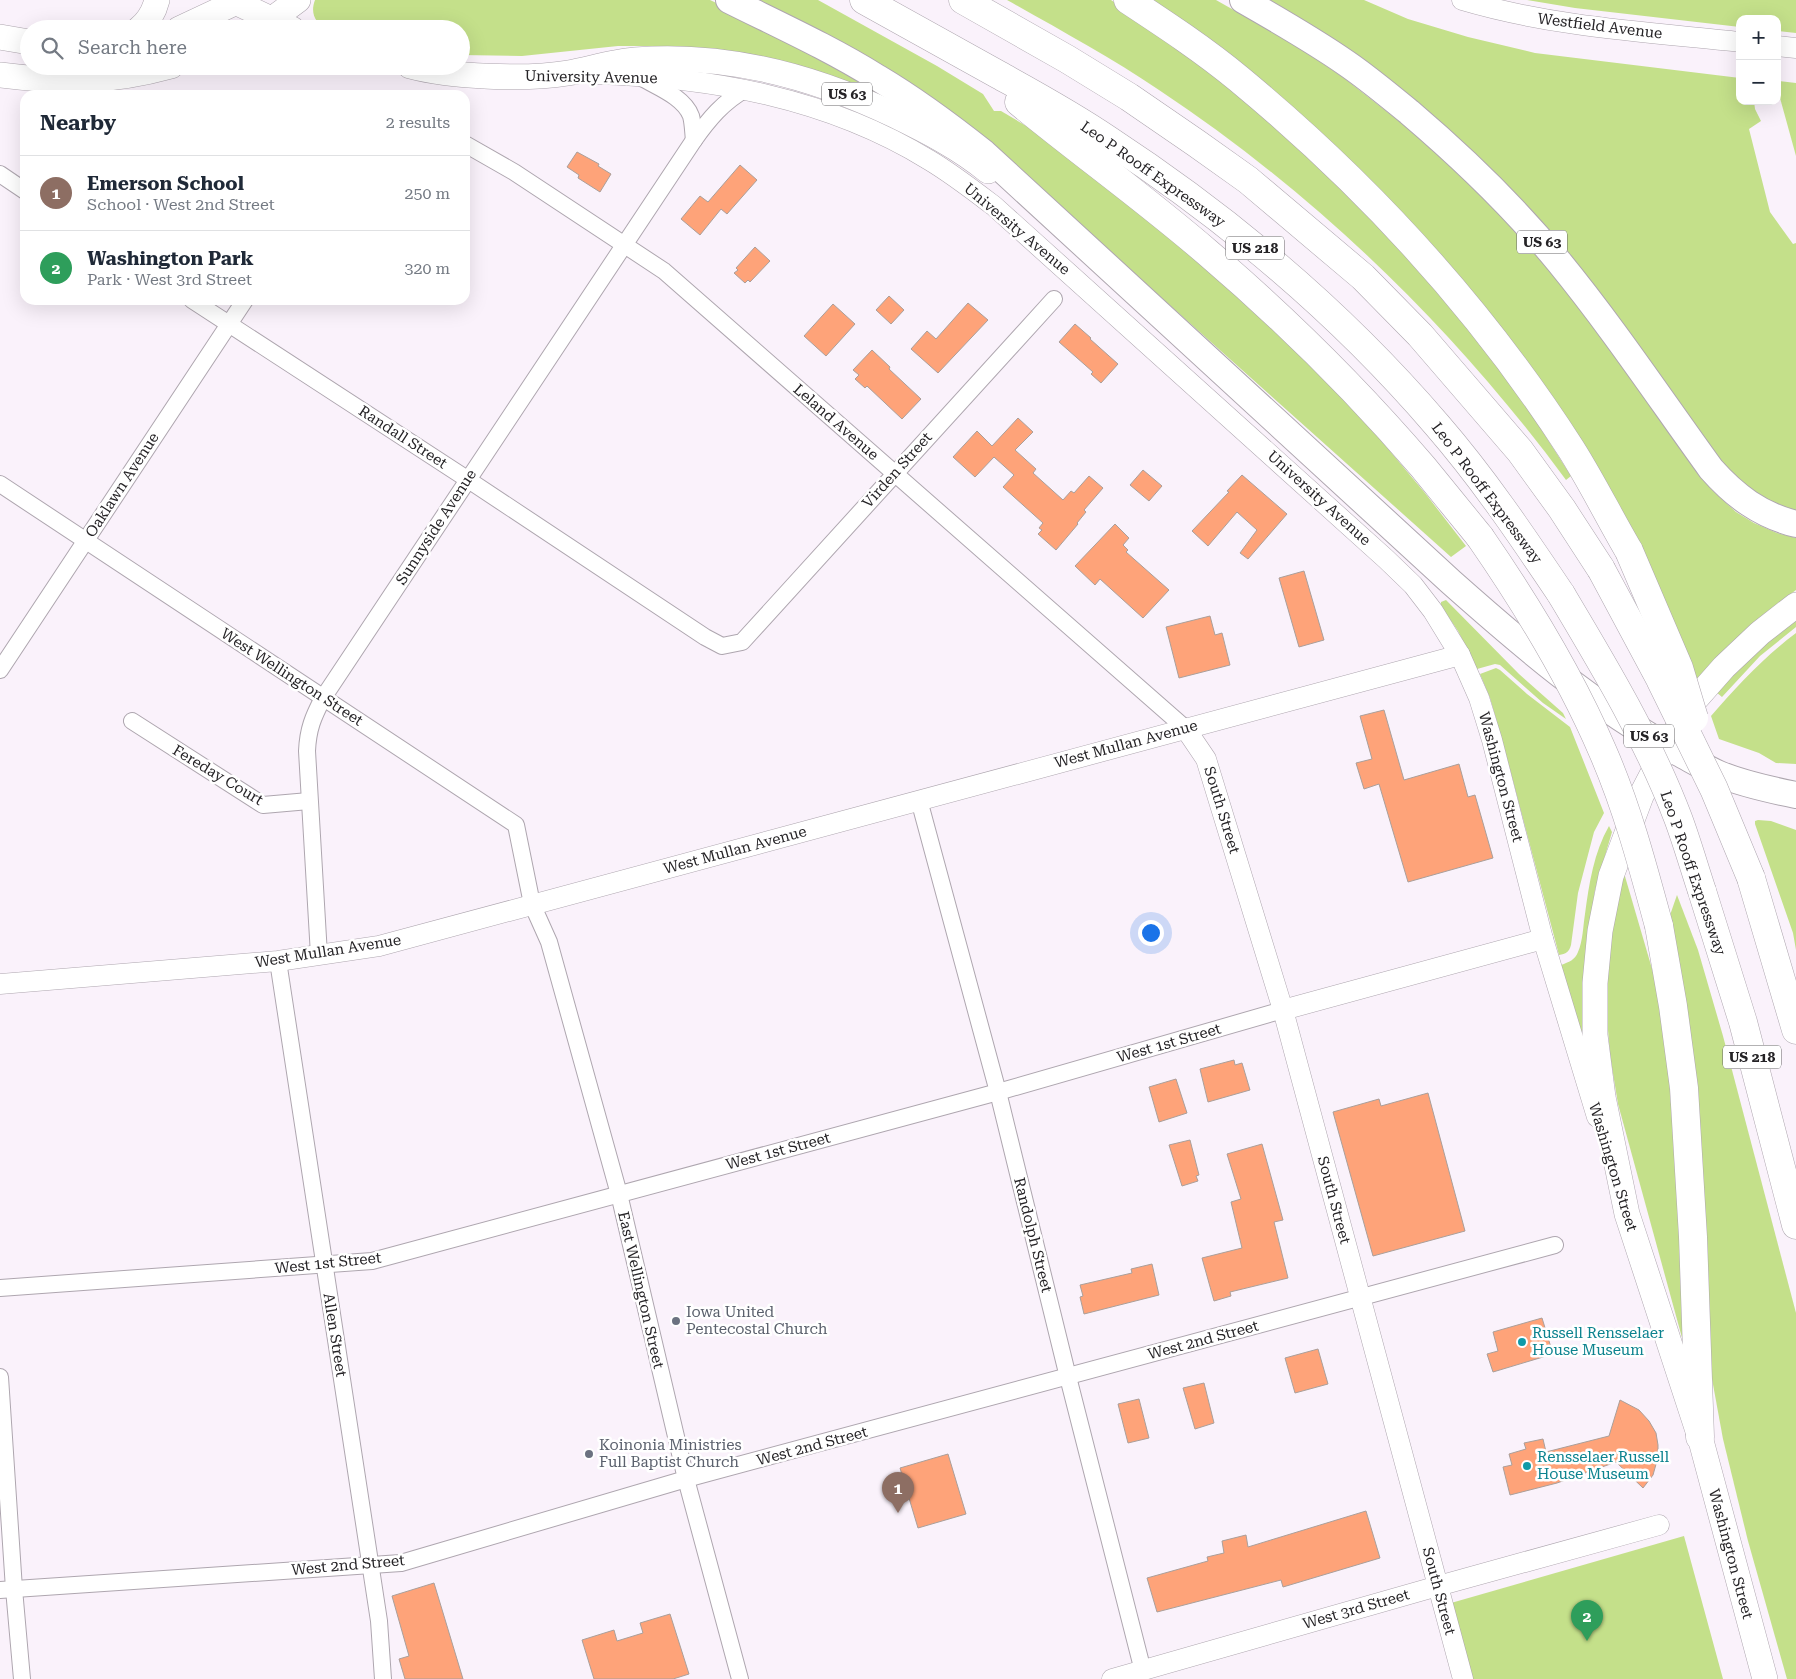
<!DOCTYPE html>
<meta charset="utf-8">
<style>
body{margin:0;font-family:"Roboto Serif",serif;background:#f2f2f3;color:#1f2937}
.controls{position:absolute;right:15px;top:15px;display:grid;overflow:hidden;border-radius:10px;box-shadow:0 5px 20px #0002}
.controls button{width:45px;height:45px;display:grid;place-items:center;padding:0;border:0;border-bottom:1px solid #e0e1e3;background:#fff;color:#1f2937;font:25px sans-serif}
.you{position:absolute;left:1150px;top:932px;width:18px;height:18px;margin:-12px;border:4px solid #fff;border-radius:50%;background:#1a73e8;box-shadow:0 0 0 8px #1a73e833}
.badge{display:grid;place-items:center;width:32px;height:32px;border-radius:50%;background:#877e25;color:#fff;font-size:16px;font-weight:700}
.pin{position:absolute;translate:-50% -41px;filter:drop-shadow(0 1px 2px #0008)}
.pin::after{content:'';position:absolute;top:26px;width:18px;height:15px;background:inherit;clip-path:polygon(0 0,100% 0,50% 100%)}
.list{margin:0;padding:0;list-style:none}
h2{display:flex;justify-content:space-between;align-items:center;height:65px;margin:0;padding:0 20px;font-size:21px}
h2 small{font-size:16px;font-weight:400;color:#747a83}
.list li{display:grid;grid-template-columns:32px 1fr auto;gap:15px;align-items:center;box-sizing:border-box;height:75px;padding:0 20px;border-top:1px solid #e0e1e3}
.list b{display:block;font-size:19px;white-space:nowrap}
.list p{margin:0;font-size:16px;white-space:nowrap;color:#747a83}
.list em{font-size:16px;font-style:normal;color:#747a83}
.icon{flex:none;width:28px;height:28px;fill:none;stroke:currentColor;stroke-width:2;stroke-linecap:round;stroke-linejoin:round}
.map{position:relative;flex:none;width:1796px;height:1679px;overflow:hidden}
.search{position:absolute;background:#fff;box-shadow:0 5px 20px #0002;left:20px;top:20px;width:450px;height:55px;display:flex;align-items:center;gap:12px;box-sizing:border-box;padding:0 18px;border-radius:28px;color:#747a83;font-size:19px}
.panel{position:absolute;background:#fff;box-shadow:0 5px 20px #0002;left:20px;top:90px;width:450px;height:215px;border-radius:15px}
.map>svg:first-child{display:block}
</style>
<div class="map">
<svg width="1796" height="1679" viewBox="0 0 1796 1679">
<rect width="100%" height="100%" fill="#faf2fb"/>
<!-- green -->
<g fill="#c4e08a">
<path d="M315,0H710L776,31L904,105L691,47L659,46H618L522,56L461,55V29H327C315,23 310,13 315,0Z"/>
<polygon points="752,0 818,0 937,66 983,94 994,111 1001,111 1033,130 1181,244 1296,351 1369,426 1425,493 1466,546 1451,557 1021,172"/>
<path d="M1007,0H1111L1132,14L1264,114L1391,236L1484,348L1534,418L1571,476L1566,480C1454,328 1317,195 1159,90C1110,57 1058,29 1007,0Z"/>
<path d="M1150,0H1216L1297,46L1344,78L1418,136L1463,176L1527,242L1592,323L1692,464L1711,489L1736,512L1754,523L1777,533L1796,538V590C1758,618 1730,646 1697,681L1684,648L1505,337Z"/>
<polygon points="1263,0 1364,0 1408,19 1468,37 1535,53 1740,78 1740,101 1754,101 1755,109 1761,121 1749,129 1770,212 1793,244 1796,243 1796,515 1731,479 1549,236"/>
<polygon points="1527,0 1796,0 1796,33 1777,31 1777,19 1740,19 1740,27 1575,8"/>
<polygon points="1779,81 1796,83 1796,156 1780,98"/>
<polygon points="1446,600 1519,674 1563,713 1566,719 1543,703 1500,665 1495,664 1477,669 1458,631 1441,606 1441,602"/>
<polygon points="1796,616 1796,627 1760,656 1722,697 1716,692 1728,678"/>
<path d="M1796,633V764L1776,763L1759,753L1719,739L1711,716C1737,686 1764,657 1796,633Z"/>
<path d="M1496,668L1500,670L1527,694L1570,727L1604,813L1594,832L1578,893L1571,945C1569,952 1566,954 1559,955L1503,743L1490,698L1480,674Z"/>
<polygon points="1758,820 1771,821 1796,830 1796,950 1793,933 1755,824 1755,821"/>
<path d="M1609,826L1612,832L1595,890L1589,931L1588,1056L1561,965C1569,962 1575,960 1578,952C1583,941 1583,926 1585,914C1589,884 1594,852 1609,826Z"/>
<polygon points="1624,873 1655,979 1668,1062 1688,1344 1684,1345 1618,1104 1610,1055 1606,1005 1612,918"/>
<polygon points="1677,895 1698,950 1723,1036 1796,1313 1796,1679 1787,1679 1748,1541 1723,1439 1710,1368 1669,918"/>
<polygon points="1684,1536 1723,1679 1472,1679 1451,1603"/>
</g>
<!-- building -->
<g fill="#fea379" stroke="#aa9f9a">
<polygon points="577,152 599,164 598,166 611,174 600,192 578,178 579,175 567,167"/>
<polygon points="740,165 757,180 727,214 721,209 700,235 681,219 700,196 708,202"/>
<polygon points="755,247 770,261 750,282 748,280 745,283 734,273 738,270 736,268"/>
<polygon points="889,296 904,310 891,324 876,310"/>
<polygon points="968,303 988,320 938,373 911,349 927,331 936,339"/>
<polygon points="833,304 855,324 826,356 804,336"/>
<polygon points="1075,324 1091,338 1090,339 1118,364 1101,383 1091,374 1093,372 1059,342"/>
<polygon points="872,350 890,367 889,369 921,399 902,419 867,386 865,388 855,379 859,375 853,370"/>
<polygon points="1018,418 1033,432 1015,450 1036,469 1033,473 1063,500 1071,491 1074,493 1089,476 1103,488 1084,510 1086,512 1077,523 1078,524 1056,550 1038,534 1042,530 1039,528 1043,523 1003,487 1014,475 994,457 975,477 953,457 977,431 992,446"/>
<polygon points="1143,470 1162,486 1149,501 1130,485"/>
<polygon points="1242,475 1287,514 1248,559 1240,553 1257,530 1237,512 1208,546 1192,531 1229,492 1227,491"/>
<polygon points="1115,524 1129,538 1123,545 1128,550 1126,552 1169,590 1143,618 1100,579 1095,585 1075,566"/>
<polygon points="1304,571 1324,640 1299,647 1279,578"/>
<polygon points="1210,616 1215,635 1222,633 1230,665 1179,678 1166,627"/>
<polygon points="1384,710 1404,780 1459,764 1468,797 1475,795 1493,858 1408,882 1379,784 1364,789 1356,763 1372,759 1360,716"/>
<polygon points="1234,1060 1235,1065 1242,1063 1250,1090 1208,1102 1200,1069"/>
<polygon points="1176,1079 1187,1113 1159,1122 1149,1087"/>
<polygon points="1428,1093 1465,1231 1373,1256 1333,1112 1379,1099 1381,1106"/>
<polygon points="1190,1140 1199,1175 1196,1176 1198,1181 1182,1186 1169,1145"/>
<polygon points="1262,1144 1283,1220 1274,1222 1288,1278 1230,1292 1231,1296 1214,1301 1202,1258 1242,1248 1231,1202 1241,1199 1227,1154"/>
<polygon points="1152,1264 1159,1295 1084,1314 1080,1297 1083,1296 1080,1285 1132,1273 1131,1269"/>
<polygon points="1542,1318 1553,1354 1493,1372 1487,1354 1498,1351 1493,1332"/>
<polygon points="1318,1349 1328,1384 1295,1393 1285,1358"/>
<polygon points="1204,1383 1214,1423 1195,1429 1183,1388"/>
<polygon points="1139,1399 1149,1438 1128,1443 1118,1404"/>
<polygon points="1620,1400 1639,1410 1649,1421 1656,1433 1658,1445 1658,1457 1653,1475 1643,1488 1616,1462 1557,1483 1510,1495 1503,1467 1512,1465 1509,1454 1526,1449 1524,1443 1543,1439 1546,1452 1609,1436"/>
<polygon points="948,1454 966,1514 918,1528 900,1468"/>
<polygon points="1366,1511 1380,1558 1283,1587 1281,1580 1157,1612 1147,1578 1208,1561 1207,1557 1224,1553 1222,1541 1246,1535 1248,1547"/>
<polygon points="434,1583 463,1679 405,1679 399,1659 409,1656 392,1596"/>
<polygon points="670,1614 689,1674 673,1679 594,1679 582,1640 614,1630 617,1641 643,1633 640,1623"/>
</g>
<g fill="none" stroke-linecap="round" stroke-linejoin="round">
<!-- minor casing -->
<g stroke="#aea6af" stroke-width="18">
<g id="minor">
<path d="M642,78C657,87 684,97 691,116C693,123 693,132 694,140"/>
<polyline points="465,144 514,172 664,271 1185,728"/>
<polyline points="0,174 25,191"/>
<polyline points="192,300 467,479 705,637 722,646 742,642 1054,299"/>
<polyline points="0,484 516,825 532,904 549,942 619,1194 686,1479 740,1679"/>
<polyline points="0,670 245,300"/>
<polyline points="132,721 263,805 309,801"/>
<polyline points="919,800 998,1092 1068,1377 1143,1671"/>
<path d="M319,955L307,751C308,729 313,717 323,698L694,140C709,119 723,102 746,89"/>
<polyline points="278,961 379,1621 383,1679"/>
<polyline points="0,1288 372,1261 998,1092 1283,1010"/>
<polyline points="0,1377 14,1589 22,1679"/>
<polyline points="0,1590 401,1563 686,1479 1555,1245"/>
</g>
</g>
<!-- tertiary casing -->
<g stroke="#aea6af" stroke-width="21">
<g id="tertiary">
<path d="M1462,0C1553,27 1646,32 1740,42"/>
<polyline points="1777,46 1796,48"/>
<path d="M594,74C711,77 828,98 929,160C951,173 973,190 994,206L1386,559L1413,585L1433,611L1460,655L1479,698L1492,740L1543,939L1597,1117"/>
<polyline points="1185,728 1206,759 1283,1010 1463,1679"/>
<polyline points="0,984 278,961 379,946 1460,655"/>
<polyline points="1283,1010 1543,939"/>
<polyline points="1112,1679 1438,1586 1659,1525"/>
</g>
</g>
<!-- primary casing -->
<g stroke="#aea6af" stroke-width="26">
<g id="primary">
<polyline points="231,0 292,29"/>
<polyline points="258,26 271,20 298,0"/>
<path d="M139,29C149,21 154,12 157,0"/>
<polyline points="179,29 241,0"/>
<polyline points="0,37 29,42"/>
<path d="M410,66C451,77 526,80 568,73C590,69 612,62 635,60C725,53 813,76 894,115C927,131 960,148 988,171"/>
<path d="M0,75C63,83 109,83 171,66"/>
<polyline points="1765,1679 1700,1437 1627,1214 1603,1097 1595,1035 1595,983 1600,931 1611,876 1641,796 1667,746 1694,701 1724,667 1760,633 1796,605"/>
</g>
</g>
<!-- trunk casing -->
<g stroke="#aea6af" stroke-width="28">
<g id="trunk">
<path d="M729,0C779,25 830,48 878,78C915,100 950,126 984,153L1451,582C1522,645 1594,707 1679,753C1692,760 1705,768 1719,774C1743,784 1771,790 1796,795"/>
<path d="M1243,0C1278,20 1313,40 1346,63C1368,78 1388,95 1409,112C1463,158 1514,207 1559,262C1613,328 1661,400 1711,469C1735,496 1760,515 1796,524"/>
</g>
</g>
<!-- motorway casing -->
<g stroke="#aea6af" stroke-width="29">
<g id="motorway">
<path d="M864,0C909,25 954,50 999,75C1035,95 1072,115 1107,139C1229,219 1342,314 1437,425C1483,478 1522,536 1561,594"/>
<polyline points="963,0 1067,59 1129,97 1196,143 1248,180 1363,277 1420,335 1520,451 1562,509 1601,569"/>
<path d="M1128,0C1166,25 1204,50 1239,79C1367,185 1481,309 1571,449C1592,482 1609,517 1629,551"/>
<path d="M1019,102C1081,153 1147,200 1208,253C1284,318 1357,390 1423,467C1442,490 1461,514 1480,537"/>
<polyline points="1751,878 1796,1030"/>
<polyline points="1702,891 1743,1022 1796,1225"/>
<polyline points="1659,926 1673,1006 1684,1088 1693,1237 1700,1437"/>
</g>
</g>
<!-- minor -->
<use href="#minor" stroke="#fff" stroke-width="16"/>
<!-- tertiary -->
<use href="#tertiary" stroke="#fff" stroke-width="20"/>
<!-- primary -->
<use href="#primary" stroke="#fff" stroke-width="25"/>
<!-- trunk -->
<use href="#trunk" stroke="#fff" stroke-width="26"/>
<!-- motorway -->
<use href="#motorway" stroke="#fff" stroke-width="28"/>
<!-- motorway-bridge casing -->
<g stroke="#aea6af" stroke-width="29" stroke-linecap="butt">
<g id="motorway-bridge">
<path d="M1480,537C1527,605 1570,675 1603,752C1627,807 1643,867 1659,926"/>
<polyline points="1629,551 1679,668 1694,718"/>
<polyline points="1601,569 1660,679 1714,789 1751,878"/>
<path d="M1561,594C1604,666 1648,739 1678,818C1687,842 1694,867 1702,891"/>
</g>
</g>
<!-- motorway-bridge -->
<use href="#motorway-bridge" stroke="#fff" stroke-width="28"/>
</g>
<!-- markers -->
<g fill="#6b7280" stroke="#fff" stroke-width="2">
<circle cx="676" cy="1321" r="5"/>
<circle cx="589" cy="1454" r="5"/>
</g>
<g fill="#0f9aa8" stroke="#fff" stroke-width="2">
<circle cx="1522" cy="1342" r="5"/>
<circle cx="1527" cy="1466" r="5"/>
</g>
<g text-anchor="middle" stroke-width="5" stroke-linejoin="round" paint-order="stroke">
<!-- shield labels -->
<g fill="#fff" stroke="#666567" stroke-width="1">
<rect x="822" y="82.5" width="50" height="23" rx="4"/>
<rect x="1517" y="230.5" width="50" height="23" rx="4"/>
<rect x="1226" y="236.5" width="58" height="23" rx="4"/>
<rect x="1624" y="724.5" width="50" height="23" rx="4"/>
<rect x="1723" y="1045.5" width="58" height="23" rx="4"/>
</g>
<g font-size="14" font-weight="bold" fill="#252326">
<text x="847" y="99">US 63</text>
<text x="1542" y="247">US 63</text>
<text x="1255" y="253">US 218</text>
<text x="1649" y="741">US 63</text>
<text x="1752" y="1062">US 218</text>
</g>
<!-- street labels -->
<g font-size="15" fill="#252326" stroke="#fff">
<text transform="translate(1600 26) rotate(7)" y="5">Westfield Avenue</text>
<text transform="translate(591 77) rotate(1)" y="5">University Avenue</text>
<text transform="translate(1153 174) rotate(35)" y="5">Leo P Rooff Expressway</text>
<text transform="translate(1017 229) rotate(40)" y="5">University Avenue</text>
<text transform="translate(836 422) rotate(41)" y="5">Leland Avenue</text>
<text transform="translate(403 437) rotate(33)" y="5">Randall Street</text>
<text transform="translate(897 470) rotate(-48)" y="5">Virden Street</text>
<text transform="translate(122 485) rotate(-57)" y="5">Oaklawn Avenue</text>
<text transform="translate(1487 493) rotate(53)" y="5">Leo P Rooff Expressway</text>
<text transform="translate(1319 498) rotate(42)" y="5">University Avenue</text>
<text transform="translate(436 527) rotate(-57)" y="5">Sunnyside Avenue</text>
<text transform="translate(292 677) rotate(33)" y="5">West Wellington Street</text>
<text transform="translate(1126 744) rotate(-15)" y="5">West Mullan Avenue</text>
<text transform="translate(218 775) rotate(31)" y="5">Fereday Court</text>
<text transform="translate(1501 777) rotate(75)" y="5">Washington Street</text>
<text transform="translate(1222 810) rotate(73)" y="5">South Street</text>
<text transform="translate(735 850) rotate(-15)" y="5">West Mullan Avenue</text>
<text transform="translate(1693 873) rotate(71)" y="5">Leo P Rooff Expressway</text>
<text transform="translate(328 951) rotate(-9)" y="5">West Mullan Avenue</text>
<text transform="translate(1169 1043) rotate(-16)" y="5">West 1st Street</text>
<text transform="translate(778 1151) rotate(-15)" y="5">West 1st Street</text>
<text transform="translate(1613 1167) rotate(73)" y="5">Washington Street</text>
<text transform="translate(1334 1200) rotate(75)" y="5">South Street</text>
<text transform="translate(1033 1235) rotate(76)" y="5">Randolph Street</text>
<text transform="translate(328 1263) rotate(-6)" y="5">West 1st Street</text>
<text transform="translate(641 1290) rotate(77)" y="5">East Wellington Street</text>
<text transform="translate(335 1335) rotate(81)" y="5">Allen Street</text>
<text transform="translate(1203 1340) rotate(-15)" y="5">West 2nd Street</text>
<text transform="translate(812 1446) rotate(-15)" y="5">West 2nd Street</text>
<text transform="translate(1731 1554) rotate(75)" y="5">Washington Street</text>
<text transform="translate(348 1565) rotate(-5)" y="5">West 2nd Street</text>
<text transform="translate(1439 1591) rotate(75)" y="5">South Street</text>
<text transform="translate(1356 1609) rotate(-16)" y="5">West 3rd Street</text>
</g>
<!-- worship labels -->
<g font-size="15" fill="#5b616d" stroke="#fff" text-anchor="start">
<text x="686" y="1317">Iowa United<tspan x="686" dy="17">Pentecostal Church</tspan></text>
<text x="599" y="1450">Koinonia Ministries<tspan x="599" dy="17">Full Baptist Church</tspan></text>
</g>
<!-- culture labels -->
<g font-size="15" fill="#0d838f" stroke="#fff" text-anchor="start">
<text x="1532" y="1338">Russell Rensselaer<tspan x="1532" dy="17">House Museum</tspan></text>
<text x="1537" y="1462">Rensselaer Russell<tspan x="1537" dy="17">House Museum</tspan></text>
</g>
</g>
</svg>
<div class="controls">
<button>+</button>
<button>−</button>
</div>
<div class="you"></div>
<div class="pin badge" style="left:898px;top:1513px;background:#8d6e63">1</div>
<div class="pin badge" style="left:1587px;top:1641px;background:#2e9e5b">2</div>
<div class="search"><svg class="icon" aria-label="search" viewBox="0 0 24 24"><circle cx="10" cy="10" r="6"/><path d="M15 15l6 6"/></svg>Search here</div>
<section class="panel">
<h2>Nearby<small>2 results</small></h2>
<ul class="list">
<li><span class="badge" style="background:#8d6e63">1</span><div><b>Emerson School</b><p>School · West 2nd Street</p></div><em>250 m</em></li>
<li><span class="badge" style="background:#2e9e5b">2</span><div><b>Washington Park</b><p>Park · West 3rd Street</p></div><em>320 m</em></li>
</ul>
</section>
</div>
